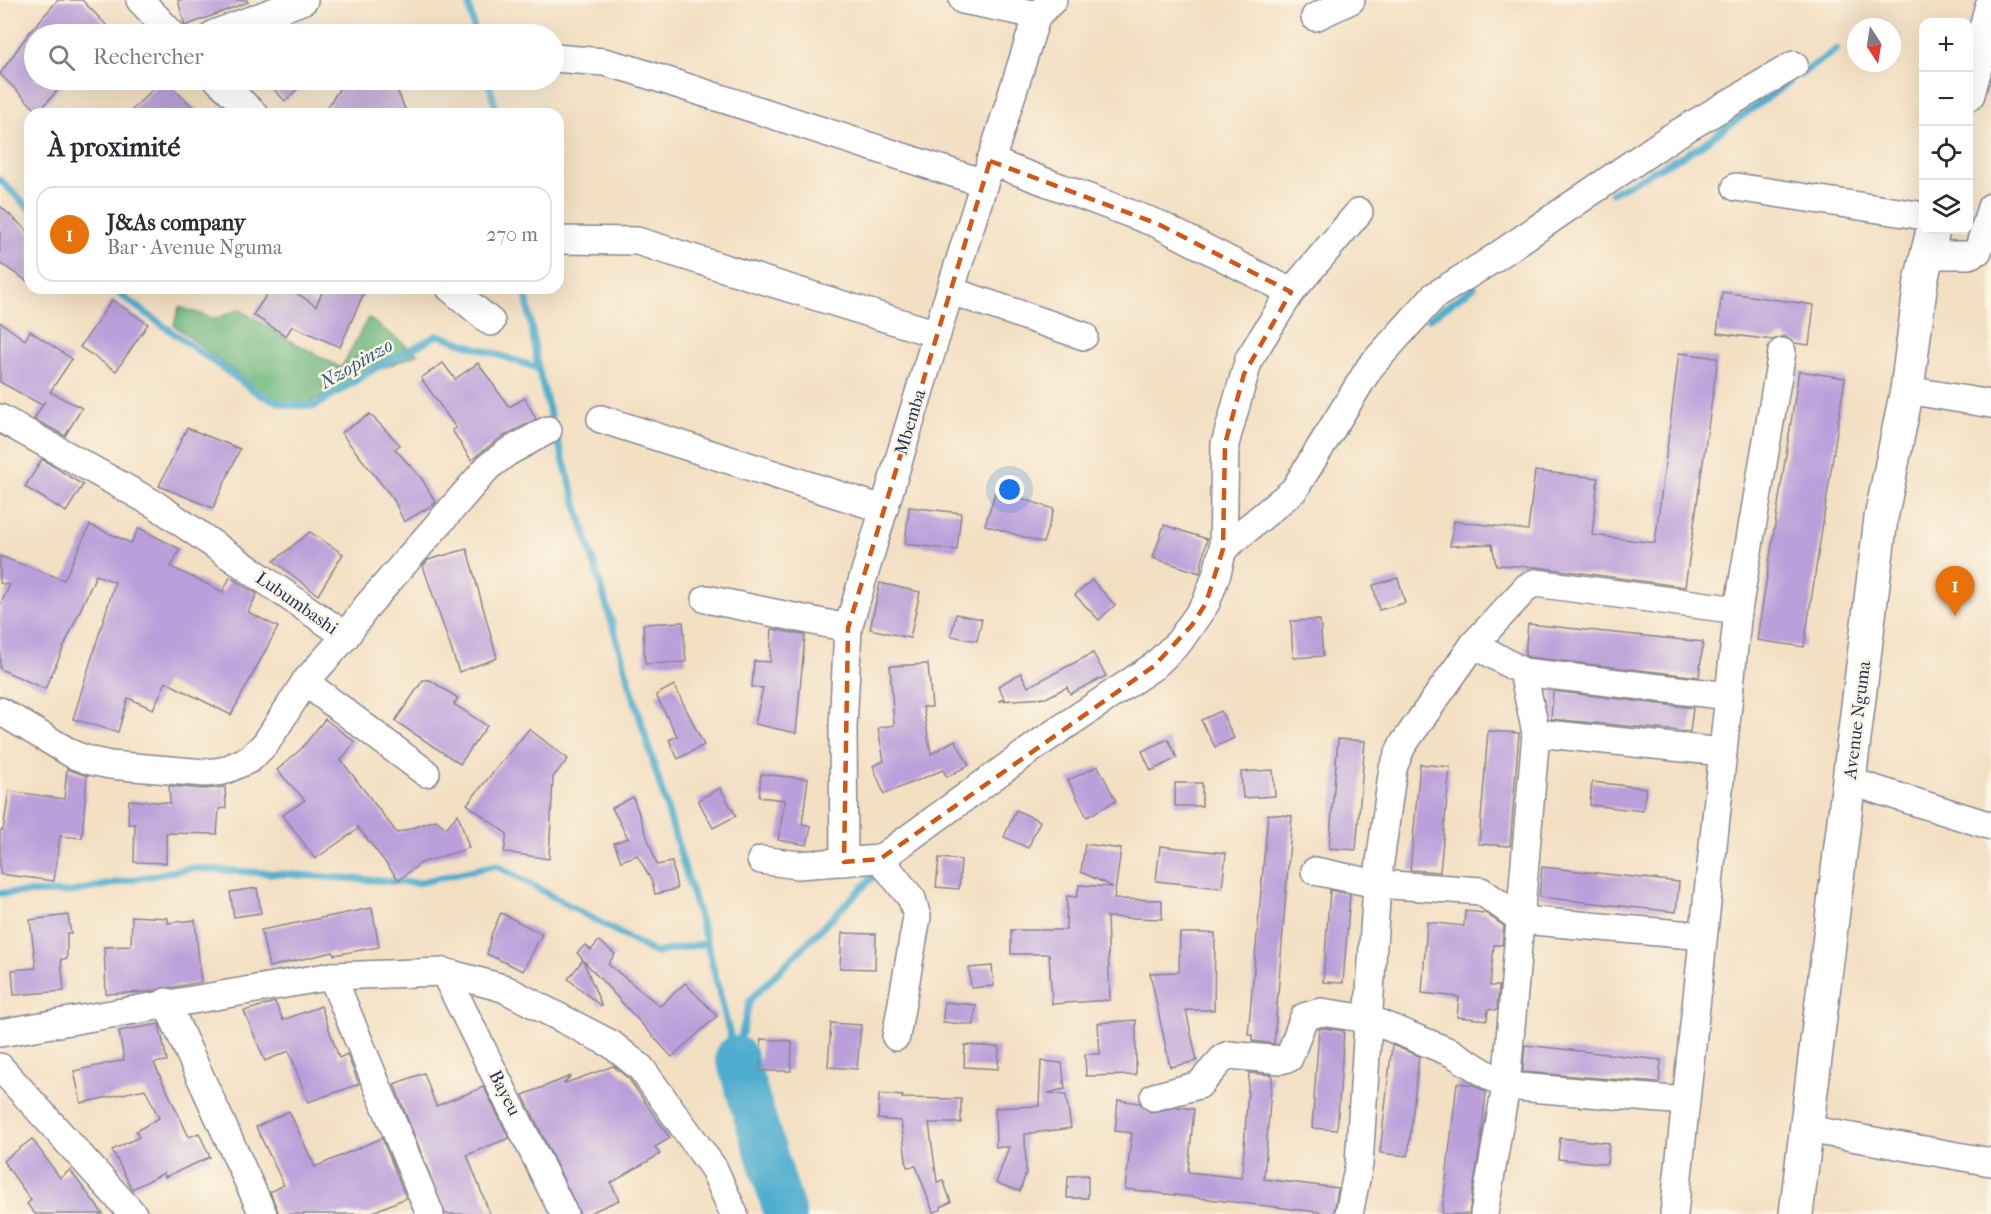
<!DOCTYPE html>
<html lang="fr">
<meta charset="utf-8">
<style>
body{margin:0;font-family:"IM FELL French Canon",serif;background:#f2f2f3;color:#2b2b33}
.controls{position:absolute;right:18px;top:18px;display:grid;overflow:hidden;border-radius:12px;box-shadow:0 6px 24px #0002}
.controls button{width:54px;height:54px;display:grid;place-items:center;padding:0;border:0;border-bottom:2px solid #e1e1e2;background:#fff;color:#2b2b33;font:30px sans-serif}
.compass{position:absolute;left:1847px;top:18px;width:54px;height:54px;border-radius:50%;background:#fff;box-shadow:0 6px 24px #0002;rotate:168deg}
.you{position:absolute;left:1010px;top:490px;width:21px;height:21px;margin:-15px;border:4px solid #fff;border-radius:50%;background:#1a73e8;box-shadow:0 0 0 9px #1a73e833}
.badge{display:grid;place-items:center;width:39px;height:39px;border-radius:50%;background:#c8321e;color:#fff;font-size:20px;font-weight:700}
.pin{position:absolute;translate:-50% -50px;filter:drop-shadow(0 2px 3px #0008)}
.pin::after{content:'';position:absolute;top:32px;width:21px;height:18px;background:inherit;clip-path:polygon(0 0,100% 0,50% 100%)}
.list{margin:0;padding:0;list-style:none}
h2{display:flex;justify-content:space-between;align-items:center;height:78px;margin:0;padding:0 24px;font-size:26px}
h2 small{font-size:20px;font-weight:400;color:#7c7c81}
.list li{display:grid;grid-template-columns:39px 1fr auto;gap:18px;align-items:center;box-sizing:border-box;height:96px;margin:0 12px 12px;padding:0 12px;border:2px solid #e1e1e2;border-radius:18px}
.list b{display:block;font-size:22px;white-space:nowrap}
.list p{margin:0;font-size:20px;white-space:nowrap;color:#7c7c81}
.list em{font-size:20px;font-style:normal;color:#7c7c81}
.icon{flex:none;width:33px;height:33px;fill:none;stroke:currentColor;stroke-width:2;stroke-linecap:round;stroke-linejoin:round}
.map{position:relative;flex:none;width:1991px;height:1214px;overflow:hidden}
.search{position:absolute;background:#fff;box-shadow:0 6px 24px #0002;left:24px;top:24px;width:540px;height:66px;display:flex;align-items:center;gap:15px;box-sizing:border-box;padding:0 21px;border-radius:33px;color:#7c7c81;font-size:22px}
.panel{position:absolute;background:#fff;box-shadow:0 6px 24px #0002;left:24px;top:108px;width:540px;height:186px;border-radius:18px}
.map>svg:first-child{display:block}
</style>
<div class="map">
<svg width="1991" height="1214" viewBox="0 0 1991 1214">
<rect width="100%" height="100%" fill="#fcf5e5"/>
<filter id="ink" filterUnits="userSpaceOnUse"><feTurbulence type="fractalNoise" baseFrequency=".0167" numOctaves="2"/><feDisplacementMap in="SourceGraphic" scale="12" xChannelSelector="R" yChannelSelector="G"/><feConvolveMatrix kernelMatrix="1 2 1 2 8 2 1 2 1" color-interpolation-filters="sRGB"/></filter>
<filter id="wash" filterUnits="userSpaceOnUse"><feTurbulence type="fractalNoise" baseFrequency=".008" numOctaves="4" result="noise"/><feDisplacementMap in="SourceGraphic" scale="24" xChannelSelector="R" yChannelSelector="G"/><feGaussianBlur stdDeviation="1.35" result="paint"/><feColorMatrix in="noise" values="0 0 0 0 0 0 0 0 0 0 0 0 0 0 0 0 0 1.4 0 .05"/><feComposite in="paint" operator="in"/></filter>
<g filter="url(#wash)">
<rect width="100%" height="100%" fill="#f3dfc2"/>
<!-- forest -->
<polygon fill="#6fb87f" stroke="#45746e" stroke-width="1.5" points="179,307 215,319 239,309 280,335 341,368 368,318 418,354 365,375 303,406 269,399 174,325"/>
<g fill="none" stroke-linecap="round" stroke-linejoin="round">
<!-- stream -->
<g stroke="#50aecf" stroke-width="7">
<polyline points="468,0 475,34"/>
<polyline points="1800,75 1837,49"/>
<polyline points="488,80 497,114"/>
<polyline points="0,180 30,209"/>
<polyline points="1612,193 1699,147 1788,83"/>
<polyline points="111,288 260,395 287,405 315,406 376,368 438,335 538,368"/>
<polyline points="525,288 538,368 554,429 707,943 735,1055"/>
<polyline points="1429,319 1474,287"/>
<polyline points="0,893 71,892 191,868 417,883 496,865 655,953 707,943"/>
<polyline points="736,1057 750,1000 880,870"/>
</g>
<!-- river -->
<polyline stroke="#50aecf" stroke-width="42" points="736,1057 785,1214"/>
</g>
<g id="blocks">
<!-- building -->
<g fill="#ba9fda">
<polygon points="58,0 82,0 115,34 34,34 34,80 67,80 38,112 0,74 28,34"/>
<polygon points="178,0 247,0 248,2 185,26"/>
<polygon points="162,80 164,80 201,114 128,114"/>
<polygon points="265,80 307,80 285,101"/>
<polygon points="345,80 393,80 407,114 323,114"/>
<polygon points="0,206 30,233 30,283 0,263"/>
<polygon points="271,288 289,288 316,306 324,288 366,288 340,347 292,326 286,336 253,315"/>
<polygon points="1722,292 1814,305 1809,345 1794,343 1784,336 1773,340 1717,333"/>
<polygon points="112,300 148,324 116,371 80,347"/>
<polygon points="0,322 25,340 30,331 72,359 50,392 82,408 65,436 34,419 45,401 42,405 0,382"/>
<polygon points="1679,353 1718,358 1685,587 1537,567 1496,565 1492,544 1450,546 1454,521 1528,530 1535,471 1598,478 1592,535 1655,543"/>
<polygon points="443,363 455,379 478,363 509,407 525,398 536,419 500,438 471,460 452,430 456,428 421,378"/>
<polygon points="1799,371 1845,378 1804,647 1757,640"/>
<polygon points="370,414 400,445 395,449 422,479 436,503 404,522 394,500 341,433"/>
<polygon points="187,428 240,449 213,508 159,486"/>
<polygon points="42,459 83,485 66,512 25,487"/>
<polygon points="996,490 1054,509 1043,543 985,525"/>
<polygon points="909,507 961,513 957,550 905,544"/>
<polygon points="90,525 131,543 139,528 180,549 171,567 223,592 230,577 257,594 248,612 278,627 231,715 166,682 153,709 128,698 118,732 73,719 115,582 96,575 45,689 0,669 0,605 10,585 0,583 0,556 64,580"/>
<polygon points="1164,525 1207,539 1200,573 1153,558"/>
<polygon points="310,532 343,554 318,595 274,561"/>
<polygon points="467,549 497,658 459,672 423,566 428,560"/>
<polygon points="1398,578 1405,603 1379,610 1373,585"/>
<polygon points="1092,580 1115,605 1099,620 1075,595"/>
<polygon points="880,583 920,592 910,638 870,629"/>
<polygon points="956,614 982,619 977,641 951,636"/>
<polygon points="1320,620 1323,656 1293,658 1291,621"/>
<polygon points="683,622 686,662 645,664 643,624"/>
<polygon points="1528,624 1703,642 1699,677 1528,657 1525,655"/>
<polygon points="772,629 805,635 796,733 755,724 763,688 752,687 754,661 770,662"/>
<polygon points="1093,653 1106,676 1070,694 1067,687 1046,698 999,701 1005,699 998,686 1021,673 1028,687"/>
<polygon points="928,664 932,707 923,707 931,754 955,740 969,765 947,777 943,770 884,794 873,766 884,761 878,728 894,725 890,666"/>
<polygon points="423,680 430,680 458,698 454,704 487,726 460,764 395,721"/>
<polygon points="674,685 704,745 678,759 669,740 677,736 656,695"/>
<polygon points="1553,691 1693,708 1690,732 1551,719"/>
<polygon points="1221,711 1234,738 1215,747 1201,720"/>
<polygon points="325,719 355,742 341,760 397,833 436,820 446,828 458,814 469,848 421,863 399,880 357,826 358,829 315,859 283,815 305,800 277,770 301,749"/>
<polygon points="529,729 568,759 553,777 549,859 504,852 507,834 467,804"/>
<polygon points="1488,731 1519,733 1510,846 1479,844"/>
<polygon points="1168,739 1177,758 1151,771 1142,751"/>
<polygon points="1338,739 1365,741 1356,850 1329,848"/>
<polygon points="1420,764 1450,767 1440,872 1410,870"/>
<polygon points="1098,766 1116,801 1087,817 1068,780"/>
<polygon points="67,769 87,776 82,838 60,836 54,881 0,874 0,830 3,830 9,791 64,799"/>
<polygon points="1273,770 1275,796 1243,798 1241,772"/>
<polygon points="761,774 808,779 802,824 811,826 807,845 778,840 785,800 759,797"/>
<polygon points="1592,782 1646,788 1643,811 1590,805"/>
<rect x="1175" y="783" width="27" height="23"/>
<polygon points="169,786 204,789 225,787 226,808 219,809 217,834 166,833 166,863 134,862 135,824 128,824 129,800 170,803"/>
<polygon points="720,788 736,816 713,828 698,800"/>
<polygon points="633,797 657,865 672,862 677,889 655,894 652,881 637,855 621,861 614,843 628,838 612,808"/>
<polygon points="1016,810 1040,821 1028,848 1004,837"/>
<polygon points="1268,814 1292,816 1274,1044 1252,1041 1252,1035 1248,1035"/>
<polygon points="1085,844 1121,849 1114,899 1162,900 1162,919 1107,917 1110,1000 1052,1004 1049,954 1011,954 1011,930 1066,930 1067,896 1077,897 1079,885 1113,887 1081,872"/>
<polygon points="1160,846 1226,853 1222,888 1156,881"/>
<polygon points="939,858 961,860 959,889 936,887"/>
<polygon points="1542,867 1679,882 1676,912 1539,897"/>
<polygon points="257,888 261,913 234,917 230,892"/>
<polygon points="1330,890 1350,894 1343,983 1323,982"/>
<polygon points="372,908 379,947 334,955 333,952 269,967 261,930"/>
<polygon points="1465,911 1485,913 1504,926 1502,945 1494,945 1490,986 1499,986 1497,1010 1488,1009 1487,1020 1457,1017 1459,997 1422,993 1427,922 1464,926"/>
<polygon points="501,913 542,934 523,971 487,954 491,935"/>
<polygon points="68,915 71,933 67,933 67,959 61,959 64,991 14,995 12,970 36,968 30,920"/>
<polygon points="132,916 168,918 168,923 195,920 201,982 147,992 106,994 104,947 131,946"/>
<polygon points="842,933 876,934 875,969 840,968"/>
<polygon points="1180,933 1215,933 1214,1010 1186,1010 1197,1061 1170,1067 1150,973 1179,972"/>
<polygon points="599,941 615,954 608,964 660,1006 685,983 717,1016 672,1057 583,960 602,1007 568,979 583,960 577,953 585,945 591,950"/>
<polygon points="992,966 994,986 971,988 969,968"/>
<polygon points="275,1002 283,1020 321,1006 339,1058 347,1054 359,1084 308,1102 289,1051 265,1061 244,1011"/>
<polygon points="944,1002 976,1005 974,1025 943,1022"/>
<polygon points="1136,1020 1136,1075 1086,1076 1085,1054 1100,1054 1098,1023"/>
<polygon points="831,1023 861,1025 857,1069 828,1067"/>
<polygon points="159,1024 167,1061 154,1063 189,1137 199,1133 210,1157 165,1177 164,1173 132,1189 112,1150 139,1137 136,1131 159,1118 145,1089 81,1103 74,1071 124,1060 119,1031"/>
<polygon points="1322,1028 1344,1031 1337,1130 1312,1128 1319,1029"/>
<polygon points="761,1039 792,1041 791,1071 760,1071"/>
<polygon points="965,1045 999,1047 998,1069 964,1067"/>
<polygon points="1392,1045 1419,1056 1408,1156 1380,1153"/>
<polygon points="1525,1045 1661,1060 1659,1083 1523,1072"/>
<polygon points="1041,1061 1062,1063 1065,1089 1048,1093 1066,1095 1071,1128 1025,1134 1026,1173 1020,1191 996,1183 1009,1147 996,1147 995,1108 1039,1106"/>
<polygon points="613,1066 629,1079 670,1138 655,1147 660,1154 611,1183 619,1200 587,1214 580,1214 523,1095 571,1076 563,1084"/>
<polygon points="424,1073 436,1106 484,1087 509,1138 467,1155 490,1214 445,1214 394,1084"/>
<polygon points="1249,1073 1272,1075 1264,1179 1338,1188 1334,1214 1125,1189 1132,1133 1115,1131 1118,1100 1140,1103 1150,1112 1178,1107 1194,1109 1188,1172 1242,1178"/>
<polygon points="1457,1083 1474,1085 1486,1092 1481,1141 1469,1214 1442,1214"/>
<polygon points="879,1094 903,1096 902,1098 961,1099 961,1123 929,1123 937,1182 943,1180 951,1202 941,1207 941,1210 933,1212 916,1166 907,1167 901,1121 878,1119"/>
<polygon points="289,1111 315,1167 382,1138 406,1198 368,1214 279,1214 270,1192 284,1185 256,1127"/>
<polygon points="1560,1138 1609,1143 1607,1164 1558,1159"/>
<polygon points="32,1139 60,1178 70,1170 103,1214 35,1214 27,1204 31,1200 3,1161"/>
<polygon points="1088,1175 1088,1198 1067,1198 1068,1176"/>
</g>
</g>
</g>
<g filter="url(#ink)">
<use href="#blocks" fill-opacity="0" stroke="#878790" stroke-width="1.5"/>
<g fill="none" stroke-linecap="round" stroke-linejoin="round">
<!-- minor casing -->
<g stroke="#878790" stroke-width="30">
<g id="minor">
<polyline points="140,0 172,34"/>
<polyline points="963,0 1037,15"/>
<polyline points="1315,17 1351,0"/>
<polyline points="214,34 304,0"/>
<polyline points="554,58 604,62 630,69 984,183"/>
<polyline points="218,80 254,114"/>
<polyline points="990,161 1158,224 1291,292"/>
<polyline points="1736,187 1924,216"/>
<polyline points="558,240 637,241 937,334"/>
<polyline points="1927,255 1969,255 1978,251 1991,207"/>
<polyline points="450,288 491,322"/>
<polyline points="951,291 1084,336"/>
<polyline points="1907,390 1991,404"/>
<polyline points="0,418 156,505 346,636 367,606 488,467 508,452 548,430"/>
<polyline points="601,419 883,509"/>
<polyline points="1223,549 1294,490 1370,367 1434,296 1487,263 1670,138 1794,65"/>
<polyline points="706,599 848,628"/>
<polyline points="1474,644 1523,672 1729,696"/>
<polyline points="1523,672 1536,733 1723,752"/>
<polyline points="305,682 426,773"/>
<polyline points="0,711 74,755 91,761 110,765 205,773 223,771 250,759 266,743 305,682 346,636"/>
<polyline points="1849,781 1991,826"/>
<polyline points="880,859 912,899 917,917 896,1037"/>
<polyline points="761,860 798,865 880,859 1044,740 1154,666 1179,642 1206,603 1217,573 1223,549 1225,444 1249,359 1291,292 1359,212"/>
<polyline points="844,862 843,727 848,628 945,307 1037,15 1053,0"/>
<polyline points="1315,871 1377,884 1481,891 1522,920 1703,936"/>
<polyline points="444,972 564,1214"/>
<polyline points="332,976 430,1214"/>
<polyline points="166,1002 263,1214"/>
<polyline points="0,1033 332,976 444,972 503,988 611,1044 641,1068 714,1169 734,1214"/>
<polyline points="0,1067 133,1214"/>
<polyline points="1154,1097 1199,1085 1224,1057 1229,1055 1281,1060 1289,1058 1304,1017 1321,1012 1369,1019 1452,1053 1506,1086 1685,1101"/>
<polyline points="1807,1129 1991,1162"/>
<polyline points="1349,1214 1359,1164 1377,884 1393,768 1402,746 1474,644 1527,587 1535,583 1738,610"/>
<polyline points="1484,1214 1506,1086 1536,733"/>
<polyline points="1674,1214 1738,610 1782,352"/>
</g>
</g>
<!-- major casing -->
<g stroke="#878790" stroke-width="36">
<g id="major">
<polyline points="1968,94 1991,9"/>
<polyline points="1796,1214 1881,518 1907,390 1921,281 1933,230"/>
</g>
</g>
<!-- minor -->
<use href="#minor" stroke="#fff" stroke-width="27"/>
<!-- major -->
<use href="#major" stroke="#fff" stroke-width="33"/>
</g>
</g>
<!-- marked area -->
<path fill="none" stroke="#d45514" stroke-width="4.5" stroke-dasharray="12 8" stroke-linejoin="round" d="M990,161L1158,224L1291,292L1244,374L1225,444L1223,549L1206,603L1192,625L1154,666L880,859L844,862L848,628Z"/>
<g text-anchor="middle" stroke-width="5" stroke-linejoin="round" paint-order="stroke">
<!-- street labels -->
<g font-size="18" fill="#1b2f5e" stroke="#fcf5e5">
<text transform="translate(910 422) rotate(-73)" y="6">Mbemba</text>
<text transform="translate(297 603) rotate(35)" y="6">Lubumbashi</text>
<text transform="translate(1857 720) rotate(-83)" y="6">Avenue Nguma</text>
<text transform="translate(505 1093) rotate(63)" y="6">Bayeu</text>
</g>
<!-- water labels -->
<g font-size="20" font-style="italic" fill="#2e5b86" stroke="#fcf5e5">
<text transform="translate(356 363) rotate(-30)" y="7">Nzopinzo</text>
</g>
</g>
</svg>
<div class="controls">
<button>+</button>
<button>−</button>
<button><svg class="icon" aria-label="locate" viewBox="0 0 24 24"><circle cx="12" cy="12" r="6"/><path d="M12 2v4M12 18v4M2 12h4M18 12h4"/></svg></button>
<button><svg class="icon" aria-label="layers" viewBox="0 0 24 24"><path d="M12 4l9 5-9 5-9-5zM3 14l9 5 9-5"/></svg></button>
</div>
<svg class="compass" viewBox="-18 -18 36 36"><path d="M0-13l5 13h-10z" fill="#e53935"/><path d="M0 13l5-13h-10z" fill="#7c7c81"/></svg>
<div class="you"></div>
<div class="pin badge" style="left:1955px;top:616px;background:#e8710a">1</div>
<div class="search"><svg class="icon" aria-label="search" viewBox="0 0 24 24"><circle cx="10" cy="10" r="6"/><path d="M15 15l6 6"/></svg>Rechercher</div>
<section class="panel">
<h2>À proximité<small></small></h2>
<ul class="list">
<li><span class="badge" style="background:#e8710a">1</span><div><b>J&amp;As company</b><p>Bar · Avenue Nguma</p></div><em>270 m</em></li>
</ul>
</section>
</div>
